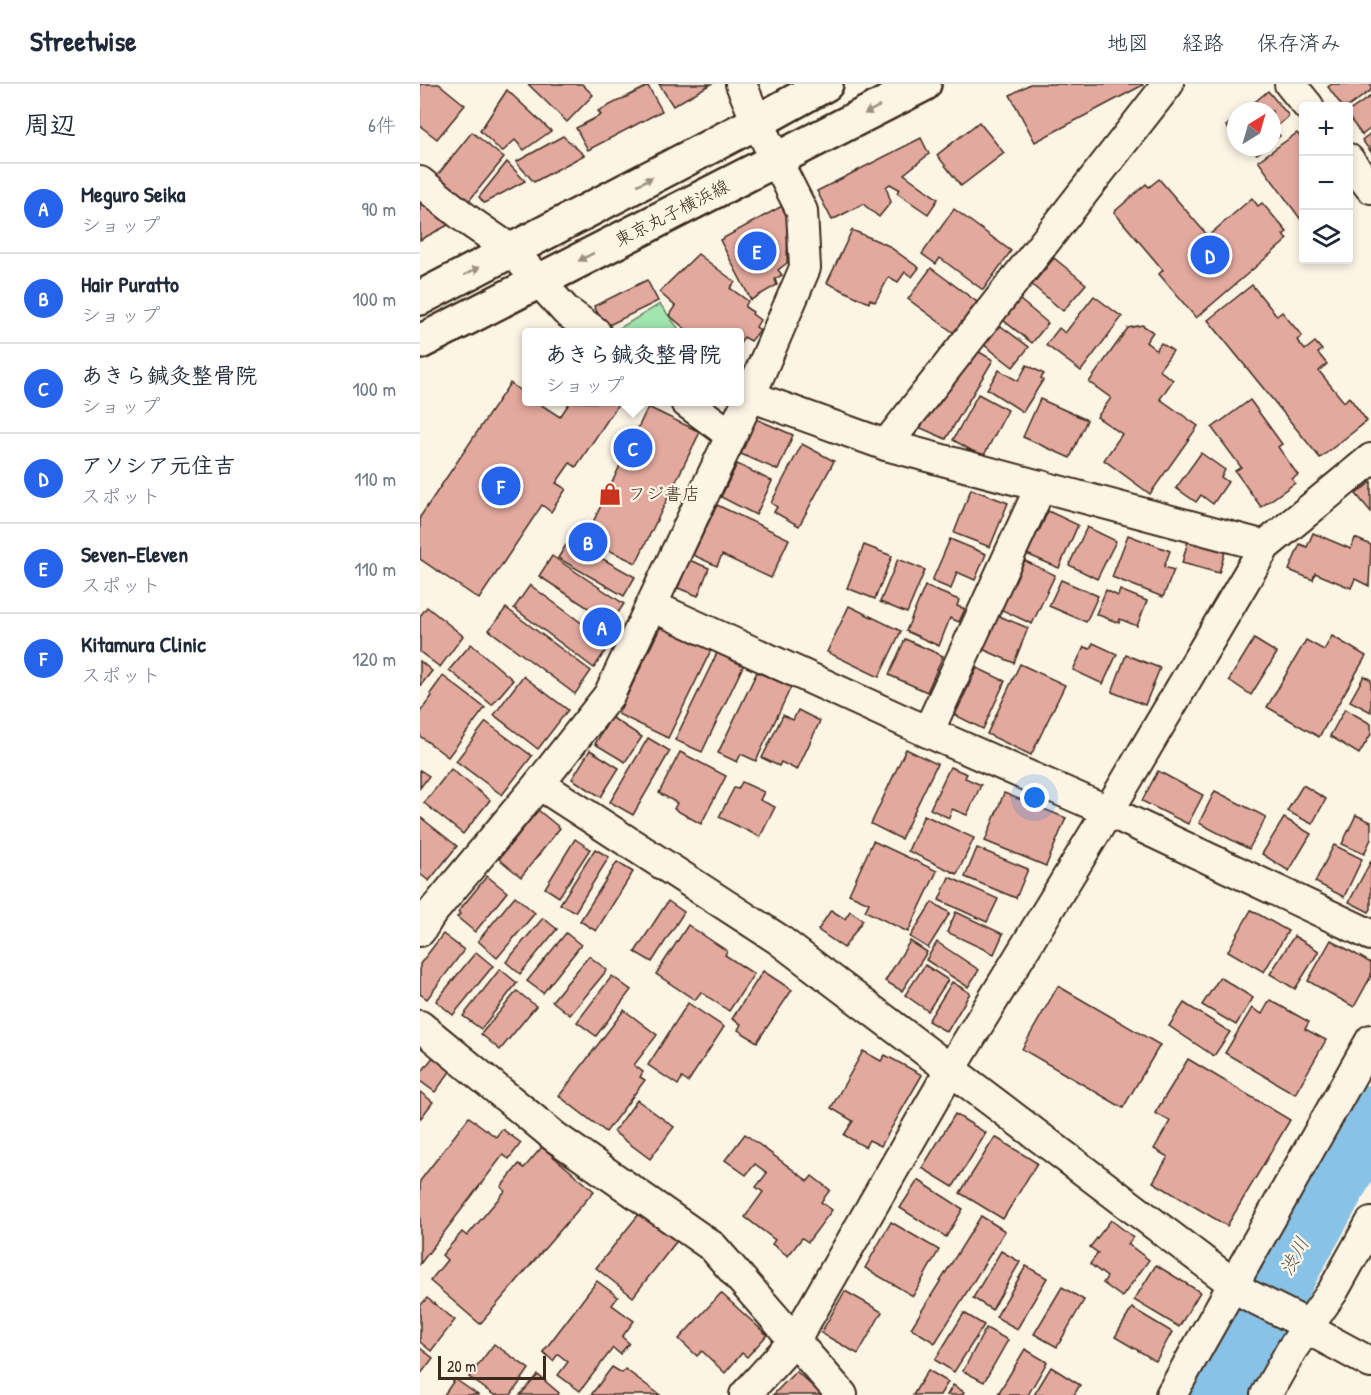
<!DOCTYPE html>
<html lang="ja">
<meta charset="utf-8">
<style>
body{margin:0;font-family:"Patrick Hand","Klee One",sans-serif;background:#f6f6f7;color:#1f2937}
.controls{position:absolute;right:18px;top:18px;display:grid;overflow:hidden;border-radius:6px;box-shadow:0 3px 9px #0003}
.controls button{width:54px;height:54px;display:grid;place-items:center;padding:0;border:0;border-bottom:2px solid #e0e1e3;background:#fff;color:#1f2937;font:30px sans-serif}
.compass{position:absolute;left:807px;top:18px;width:54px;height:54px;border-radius:50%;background:#fff;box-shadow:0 3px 9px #0003;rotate:37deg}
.scale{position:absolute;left:18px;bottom:15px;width:108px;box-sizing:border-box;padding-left:6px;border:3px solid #3b2a1e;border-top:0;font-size:16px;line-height:21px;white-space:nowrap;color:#3b2a1e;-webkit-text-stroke:4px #fcf5e5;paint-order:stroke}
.you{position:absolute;left:615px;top:714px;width:21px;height:21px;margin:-15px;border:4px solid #fff;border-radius:50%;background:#1a73e8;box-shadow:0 0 0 9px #1a73e833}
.badge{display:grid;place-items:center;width:39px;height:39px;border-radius:50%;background:#2563eb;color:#fff;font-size:20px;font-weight:700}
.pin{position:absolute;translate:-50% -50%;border:3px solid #fff;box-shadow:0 2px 6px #0006}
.popup{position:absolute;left:102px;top:244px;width:222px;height:78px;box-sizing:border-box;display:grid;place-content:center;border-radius:6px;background:#fff;filter:drop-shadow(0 2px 4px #0005);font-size:20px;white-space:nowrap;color:#747a83}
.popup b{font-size:22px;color:#1f2937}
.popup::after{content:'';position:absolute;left:50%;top:100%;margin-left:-12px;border:12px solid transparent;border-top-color:#fff}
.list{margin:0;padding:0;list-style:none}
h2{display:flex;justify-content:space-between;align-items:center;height:78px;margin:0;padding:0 24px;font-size:26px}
h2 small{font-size:20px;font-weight:400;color:#747a83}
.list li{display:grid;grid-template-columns:39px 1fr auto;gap:18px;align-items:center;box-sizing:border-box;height:90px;padding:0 24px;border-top:2px solid #e0e1e3}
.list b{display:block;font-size:22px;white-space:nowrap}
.list p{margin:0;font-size:20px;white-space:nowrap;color:#747a83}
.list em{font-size:20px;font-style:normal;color:#747a83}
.icon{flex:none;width:33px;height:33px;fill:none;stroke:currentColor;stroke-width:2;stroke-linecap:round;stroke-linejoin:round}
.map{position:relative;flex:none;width:951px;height:1311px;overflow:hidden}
header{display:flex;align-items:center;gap:36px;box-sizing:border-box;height:84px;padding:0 30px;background:#fff;border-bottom:2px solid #e0e1e3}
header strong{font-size:28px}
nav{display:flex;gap:33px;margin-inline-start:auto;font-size:21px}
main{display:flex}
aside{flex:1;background:#fff}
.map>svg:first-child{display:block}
</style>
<header>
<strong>Streetwise</strong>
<nav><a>地図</a><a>経路</a><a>保存済み</a></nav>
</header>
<main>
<aside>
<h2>周辺<small>6件</small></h2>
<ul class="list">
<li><span class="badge">A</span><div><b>Meguro Seika</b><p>ショップ</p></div><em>90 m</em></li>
<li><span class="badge">B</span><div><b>Hair Puratto</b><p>ショップ</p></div><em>100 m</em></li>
<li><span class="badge">C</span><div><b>あきら鍼灸整骨院</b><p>ショップ</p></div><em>100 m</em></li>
<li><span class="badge">D</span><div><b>アソシア元住吉</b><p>スポット</p></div><em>110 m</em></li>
<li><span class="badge">E</span><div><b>Seven-Eleven</b><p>スポット</p></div><em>110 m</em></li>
<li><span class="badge">F</span><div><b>Kitamura Clinic</b><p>スポット</p></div><em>120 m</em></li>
</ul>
</aside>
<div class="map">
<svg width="951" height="1311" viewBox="0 0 951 1311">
<rect width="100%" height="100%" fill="#fcf5e5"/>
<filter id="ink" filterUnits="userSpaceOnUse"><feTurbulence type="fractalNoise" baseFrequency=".0167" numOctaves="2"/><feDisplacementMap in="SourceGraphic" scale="12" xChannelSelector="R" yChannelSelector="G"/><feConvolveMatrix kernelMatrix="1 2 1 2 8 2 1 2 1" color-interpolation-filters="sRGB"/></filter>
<g filter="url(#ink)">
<!-- green -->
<polygon fill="#a1e5b0" stroke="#6e8867" stroke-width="1.5" points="240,220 261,248 193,248"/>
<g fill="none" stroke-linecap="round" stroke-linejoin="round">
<!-- river -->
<polyline stroke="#88c2e7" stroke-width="64" points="797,1311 951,1033"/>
</g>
<!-- building -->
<g fill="#e3a99f" stroke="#3b2a1e" stroke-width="1.5">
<polygon points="0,0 19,0 45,21 17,55 0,42"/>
<polygon points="108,0 162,0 173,11 147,38"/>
<polygon points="239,0 291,0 253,22"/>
<polygon points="610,0 722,0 723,1 615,58 590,11"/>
<polygon points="912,0 951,0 951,6 928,23 922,22 908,3"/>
<polygon points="228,2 242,27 168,66 156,44 181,31 178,27"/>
<polygon points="87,6 131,47 104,66 95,56 82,68 60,47"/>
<polygon points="848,7 869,32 854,45 860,52 852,58 852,27 824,27"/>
<polygon points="951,12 951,44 942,51 928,32 928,28"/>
<polygon points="816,34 816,53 806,42"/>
<polygon points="559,38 584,69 541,102 517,71"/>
<polygon points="52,48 84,74 48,118 16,93"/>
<polygon points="877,49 884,57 884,140 838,77"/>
<polygon points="951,49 951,68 942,56"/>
<polygon points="143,52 164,71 114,98 96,78"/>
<polygon points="501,54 509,70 484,90 518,115 508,130 477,109 479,105 470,100 466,103 471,118 459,133 443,120 412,136 397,107"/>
<polygon points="830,63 846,63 837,70"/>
<polygon points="87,78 105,97 64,119 59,113"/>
<polygon points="739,95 788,152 832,114 838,122 842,119 867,148 863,151 867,156 776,234 739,190 743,186 694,128 726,100 729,103"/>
<polygon points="0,115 30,140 0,156"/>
<polygon points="362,122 368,134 367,179 358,186 362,191 355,195 357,201 331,216 300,156"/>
<polygon points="534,125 591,167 563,206 520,174 516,180 502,170"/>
<polygon points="432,146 467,161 499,184 492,193 485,188 478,198 469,193 455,218 450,215 449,219 407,199"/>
<polygon points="278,170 315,198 310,204 328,217 325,223 333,228 332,230 340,236 336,243 340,246 331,257 324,253 320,260 320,248 290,248 288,246 286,248 269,248 249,231 255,222 239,208"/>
<polygon points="634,174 666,200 643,227 612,201"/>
<polygon points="511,184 557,218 534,249 488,215"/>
<polygon points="227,196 238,217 185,243 174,222"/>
<polygon points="832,201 857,232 862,228 882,252 877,256 885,266 895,258 902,266 898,269 907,280 899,287 924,318 929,313 947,337 900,374 788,236"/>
<polygon points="594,211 628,239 612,259 578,232"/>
<polygon points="674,212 702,233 661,287 626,261 639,244 645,249"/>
<polygon points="578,240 609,263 593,283 563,260"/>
<polygon points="722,241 733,248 726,258 736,266 741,259 753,267 739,286 753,296 740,315 778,342 730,410 684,376 702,350 677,333 691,314 669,298 708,244"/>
<polygon points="554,265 573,276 526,355 494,341 511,316 519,320"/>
<polygon points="607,281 624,290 621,294 623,296 603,328 567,305 579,286 598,297"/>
<polygon points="90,299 106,311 106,318 117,318 140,333 150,318 199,319 156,383 150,379 136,399 146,405 131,428 122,421 59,515 0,475 0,433"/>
<polygon points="558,310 588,326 563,373 533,356"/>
<polygon points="620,315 667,336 650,374 603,353"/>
<polygon points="830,316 862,360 858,363 878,391 872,395 875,399 841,423 815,387 821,383 792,344"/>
<polygon points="228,323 280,348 216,479 165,455"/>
<polygon points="336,335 373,351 358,386 321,370"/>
<polygon points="382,360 414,377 379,442 354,428 357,423 351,419"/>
<polygon points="781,369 805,386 801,393 808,398 793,420 781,411 776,418 756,404"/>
<polygon points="317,380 352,397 336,431 301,413"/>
<polygon points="951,398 951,428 936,410"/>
<polygon points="551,405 588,419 570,463 534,449"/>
<polygon points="297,421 369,455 351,494 302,471 297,482 273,471"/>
<polygon points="628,427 658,441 639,484 602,468 613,442 620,445"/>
<polygon points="667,443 696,457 677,495 649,481"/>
<polygon points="893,449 931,465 935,454 951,461 949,502 935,495 931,504 895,489 893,496 869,486 880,460 887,463"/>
<polygon points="708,451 750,467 744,483 754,486 743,513 692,493"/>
<polygon points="530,455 566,470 555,496 537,488 531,505 512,497"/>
<polygon points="149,456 215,493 204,512 138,474"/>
<polygon points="768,457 805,468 799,489 762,479"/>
<polygon points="444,461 472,472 455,515 427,504"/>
<polygon points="132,472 204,520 191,539 119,492"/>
<polygon points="478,475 505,486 487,529 460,518"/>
<polygon points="601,475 635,491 612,540 578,524"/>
<polygon points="269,476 289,484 278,512 258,504"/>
<polygon points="641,496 678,512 666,538 629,522"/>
<polygon points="110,501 190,560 174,584 94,524"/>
<polygon points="505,502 539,516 537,522 545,525 539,538 530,534 519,562 486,547"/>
<polygon points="686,506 698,512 700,506 727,517 717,542 700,535 699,539 676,530"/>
<polygon points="429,522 481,547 459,593 407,568"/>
<polygon points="7,523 43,552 20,583 0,568 0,532"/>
<polygon points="86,524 171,587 155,610 69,546"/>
<polygon points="574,530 608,544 594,579 560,564"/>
<polygon points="241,542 276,560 279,555 293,562 248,654 198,630"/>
<polygon points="912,552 946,572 899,653 847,623 886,556 904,566"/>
<polygon points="485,555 523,572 507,608 469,591"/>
<polygon points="834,555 857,569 831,611 809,596"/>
<polygon points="673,559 697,570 683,600 653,586 664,563 670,565"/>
<polygon points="51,560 93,596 72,621 29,586"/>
<polygon points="298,567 324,580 282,668 255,656"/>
<polygon points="706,571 740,584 725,621 692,608"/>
<polygon points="0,577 12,587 0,602"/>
<polygon points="600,580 645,601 611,671 567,650"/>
<polygon points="557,584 585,597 563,645 535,631"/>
<polygon points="337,588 371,603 336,677 321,670 317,678 298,669"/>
<polygon points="23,592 65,624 28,673 0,652 0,628 12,612 10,610"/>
<polygon points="103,592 148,626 118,665 74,631"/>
<polygon points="944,592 951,596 951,628 930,617"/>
<polygon points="925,625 951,640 951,650 939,670 910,652"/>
<polygon points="378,626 400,637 377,686 361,678 359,682 342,674 363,631 373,636"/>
<polygon points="191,633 222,653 205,678 175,660"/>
<polygon points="66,638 112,672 82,711 36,677"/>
<polygon points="228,654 250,667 213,731 190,718"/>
<polygon points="486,665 517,680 481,755 451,740"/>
<polygon points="170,666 199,684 181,713 152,695"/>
<polygon points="260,668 306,692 281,740 254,725 257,719 239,709"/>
<polygon points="530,683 547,690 545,694 561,701 547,731 532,725 529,734 510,725"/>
<polygon points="31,685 70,716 43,750 4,719"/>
<polygon points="0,686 9,692 0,704"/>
<polygon points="738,687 783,711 768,740 722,717"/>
<polygon points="322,698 344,708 340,716 355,723 340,753 299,733 314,704 318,705"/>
<polygon points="883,701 906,715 892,740 867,727"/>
<polygon points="795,707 846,733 829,765 779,739"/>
<polygon points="584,709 646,734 626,782 565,757"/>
<polygon points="118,726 140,744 101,793 79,775"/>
<polygon points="504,731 554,754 537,790 488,767"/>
<polygon points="936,731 951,738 951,755 944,770 922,760"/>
<polygon points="0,733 37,762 9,797 0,790"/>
<polygon points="864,734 891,750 869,787 842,770"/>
<polygon points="155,755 170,765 139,813 125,804"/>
<polygon points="453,757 517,787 488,848 445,827 449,819 429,810"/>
<polygon points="914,761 942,775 924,813 895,798"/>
<polygon points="557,764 608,785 596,814 545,793"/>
<polygon points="175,765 189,773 155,828 140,820"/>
<polygon points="951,777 951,825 949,828 929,818"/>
<polygon points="197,778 213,788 176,847 160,837"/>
<polygon points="67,792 87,808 55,848 37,833 40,830 38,828"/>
<polygon points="529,793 578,815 567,838 519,816"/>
<polygon points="95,812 115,829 77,874 58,857"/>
<polygon points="248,817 264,828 232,878 215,868"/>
<polygon points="512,818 530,829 508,864 490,853"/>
<polygon points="411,826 425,835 430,827 443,836 424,864 398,846"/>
<polygon points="831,826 868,847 844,888 808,867"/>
<polygon points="536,828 583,850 574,870 527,848"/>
<polygon points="123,834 137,845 100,890 86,878"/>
<polygon points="268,841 307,867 305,871 334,890 309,927 281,908 275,916 236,890"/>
<polygon points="146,849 161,861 123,909 107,897"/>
<polygon points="23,850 44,866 7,915 0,910 0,880"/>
<polygon points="874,852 899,867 875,905 850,890"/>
<polygon points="911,856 951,879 951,892 934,923 888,897"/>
<polygon points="490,857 507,868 482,907 465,897"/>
<polygon points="517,858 559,886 548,903 506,876"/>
<polygon points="56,868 73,882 33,931 16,917"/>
<polygon points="169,872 187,886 150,931 132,917"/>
<polygon points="505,881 528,896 508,927 485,911"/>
<polygon points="80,885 97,899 61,945 43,932"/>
<polygon points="343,887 372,906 337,958 318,946 321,940 312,935"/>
<polygon points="192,892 211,906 176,952 157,938"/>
<polygon points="800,893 833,914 816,941 782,921"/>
<polygon points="532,898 550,909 527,948 508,937"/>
<polygon points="638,902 740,961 703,1024 602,965"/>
<polygon points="97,907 116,922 80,966 61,950"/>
<polygon points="850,916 889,938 885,945 906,956 875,1010 805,969 832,924 842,930"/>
<polygon points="268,919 304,943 268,998 262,994 258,1001 228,981"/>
<polygon points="764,919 810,948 794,972 749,942"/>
<polygon points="204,926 237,951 214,981 223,988 220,993 225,996 186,1048 139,1012"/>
<polygon points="443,967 461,977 465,971 502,991 461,1062 449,1056 445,1063 424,1051 433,1037 411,1024"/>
<polygon points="17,968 35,981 15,1008 0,997 0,990"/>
<polygon points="768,975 870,1036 807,1142 733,1098 748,1073 734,1065 750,1037 735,1029"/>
<polygon points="0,1008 13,1018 0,1035"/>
<polygon points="217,1016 254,1043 230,1075 194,1048"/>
<polygon points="535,1030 566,1049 533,1103 502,1084"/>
<polygon points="49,1033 76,1053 82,1045 101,1059 89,1075 83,1071 0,1180 0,1097"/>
<polygon points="325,1050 388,1097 392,1092 410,1106 401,1118 412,1126 388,1158 382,1154 368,1172 352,1160 355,1156 325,1133 343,1108 336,1103 347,1089 335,1080 326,1091 305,1076"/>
<polygon points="575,1053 617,1079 583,1135 540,1109"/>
<polygon points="122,1063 174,1107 60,1240 10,1197 27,1176 22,1171 42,1148 47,1152 85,1107 81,1103 99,1080 104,1084"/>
<polygon points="498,1096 543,1125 526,1153 480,1124"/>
<polygon points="223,1125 259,1154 213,1213 176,1184"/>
<polygon points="561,1132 585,1147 515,1259 491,1244"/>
<polygon points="691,1136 713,1153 708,1160 729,1176 702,1213 683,1199 687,1193 670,1180 678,1169 670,1163"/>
<polygon points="471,1138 519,1166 493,1212 445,1184"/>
<polygon points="581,1167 600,1178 572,1226 553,1214"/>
<polygon points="736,1181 780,1208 759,1243 714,1216"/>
<polygon points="606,1182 627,1194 597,1245 576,1233"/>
<polygon points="177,1197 198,1213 192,1221 214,1237 202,1253 209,1259 200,1270 193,1264 160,1307 138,1291 148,1278 138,1270 133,1277 123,1268"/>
<polygon points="642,1203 664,1216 637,1263 614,1250"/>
<polygon points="425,1207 462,1228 438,1270 401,1249"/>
<polygon points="301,1209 347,1251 327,1273 322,1269 305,1289 282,1267 277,1272 259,1255"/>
<polygon points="7,1214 35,1236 11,1267 0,1258 0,1222"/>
<polygon points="712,1224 752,1248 736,1277 695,1253"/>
<polygon points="544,1229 564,1241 534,1288 515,1276"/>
<polygon points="566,1244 588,1256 564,1298 543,1287"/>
<polygon points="74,1260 109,1285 91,1311 74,1311 49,1293"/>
<polygon points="0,1264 13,1274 0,1291"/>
<polygon points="605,1265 627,1278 608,1311 579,1311 578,1310"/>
<polygon points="192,1283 202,1289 205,1285 240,1311 171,1311"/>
<polygon points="631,1283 660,1301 654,1311 614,1311"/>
<polygon points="508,1286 528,1298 520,1311 493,1311"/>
<polygon points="376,1287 402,1311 353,1311"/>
<polygon points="118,1291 139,1309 138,1311 100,1311"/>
<polygon points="35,1295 58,1311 24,1311"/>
<polygon points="533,1301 544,1308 542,1311 527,1311"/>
</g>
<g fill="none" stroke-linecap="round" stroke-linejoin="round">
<!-- street casing -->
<g stroke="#3b2a1e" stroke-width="34">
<g id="street">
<polyline points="870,0 888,22"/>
<polyline points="928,75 951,104"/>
<polyline points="0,98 49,137 91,166 146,227 175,248"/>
<polyline points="330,312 466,361 845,462"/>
<polyline points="266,318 311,351"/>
<polyline points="466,361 748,0"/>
<polyline points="232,522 508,648 688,727 951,851"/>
<polyline points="508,648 621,402"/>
<polyline points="119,700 358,855 828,1211 874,1234 886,1244 951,1279"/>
<polyline points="0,847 10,831 119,700 189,611 330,312 385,184 382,127 337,38 321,0"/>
<polyline points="0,942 135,1053 293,1163 422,1311"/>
<polyline points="325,1311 375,1256 531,985 701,706 845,462 951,375"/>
<polyline points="751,1311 951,956"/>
<polyline points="846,1311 872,1265 913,1207 951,1139"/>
</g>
</g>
<!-- primary casing -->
<g stroke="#3b2a1e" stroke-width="38">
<g id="primary">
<polyline points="0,214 337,38 406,0"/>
<polyline points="0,258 504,0"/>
</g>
</g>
<!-- street -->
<use href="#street" stroke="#fcf5e5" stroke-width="30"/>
<!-- primary -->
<use href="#primary" stroke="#fcf5e5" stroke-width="33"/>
</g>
<!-- one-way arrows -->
<defs><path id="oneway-solid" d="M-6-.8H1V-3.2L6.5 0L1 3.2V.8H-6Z" transform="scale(1.5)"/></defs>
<g fill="#9c9082">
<use href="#oneway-solid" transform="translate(452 26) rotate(153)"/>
<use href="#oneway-solid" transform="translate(225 97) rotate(-27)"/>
<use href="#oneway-solid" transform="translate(166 173) rotate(153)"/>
<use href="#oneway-solid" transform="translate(52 187) rotate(-28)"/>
</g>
</g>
<!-- icons -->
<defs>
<g id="shop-bare" transform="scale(1.8)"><path d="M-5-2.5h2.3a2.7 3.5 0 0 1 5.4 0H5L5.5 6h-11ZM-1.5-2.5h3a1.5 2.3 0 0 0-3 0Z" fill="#c8321e" stroke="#fcf5e5" stroke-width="2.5" paint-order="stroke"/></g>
</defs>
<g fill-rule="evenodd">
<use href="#shop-bare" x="190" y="410"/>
</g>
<g text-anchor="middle" stroke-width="4.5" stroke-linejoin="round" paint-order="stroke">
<!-- street labels -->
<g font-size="18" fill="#3b2a1e" stroke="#fcf5e5">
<text transform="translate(252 129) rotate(-27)" y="6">東京丸子横浜線</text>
</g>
<!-- poi labels -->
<g font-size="18" fill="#3b2a1e" stroke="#fcf5e5" text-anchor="start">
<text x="208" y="416">フジ書店</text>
</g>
<!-- water labels -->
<g font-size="20" font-style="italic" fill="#52585a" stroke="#fcf5e5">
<text transform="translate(874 1172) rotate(-61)" y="7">渋川</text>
</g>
</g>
</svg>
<div class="controls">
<button>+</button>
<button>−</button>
<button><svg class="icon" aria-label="layers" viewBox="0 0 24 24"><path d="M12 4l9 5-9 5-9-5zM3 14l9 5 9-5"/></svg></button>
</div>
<svg class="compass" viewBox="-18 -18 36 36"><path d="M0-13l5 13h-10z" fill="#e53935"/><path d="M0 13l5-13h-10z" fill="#747a83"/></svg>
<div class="scale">20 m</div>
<div class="you"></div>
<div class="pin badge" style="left:182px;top:543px">A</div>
<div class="pin badge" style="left:168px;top:458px">B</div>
<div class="pin badge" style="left:213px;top:364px">C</div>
<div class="popup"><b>あきら鍼灸整骨院</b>ショップ</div>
<div class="pin badge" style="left:790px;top:171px">D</div>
<div class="pin badge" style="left:337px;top:167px">E</div>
<div class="pin badge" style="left:81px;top:402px">F</div>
</div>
</main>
